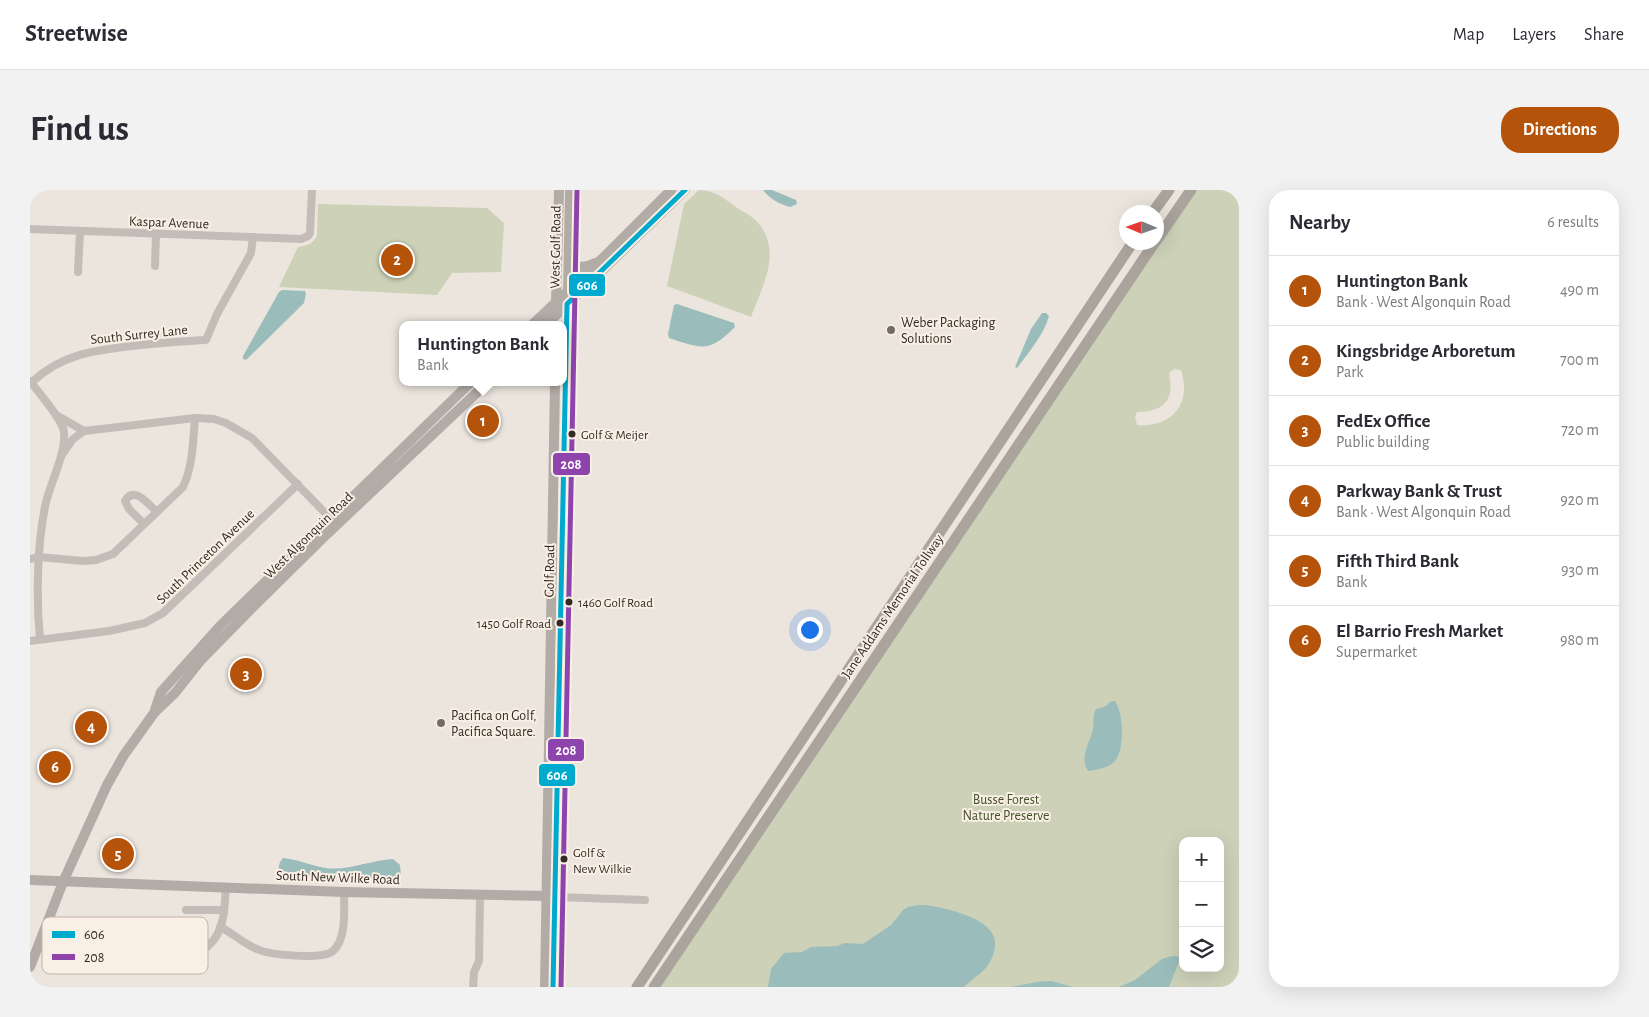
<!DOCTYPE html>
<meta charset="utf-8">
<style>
body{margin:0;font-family:"Alegreya Sans",sans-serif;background:#f2f2f3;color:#2b2b33}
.controls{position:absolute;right:15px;bottom:15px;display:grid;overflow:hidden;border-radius:10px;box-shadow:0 5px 20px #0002}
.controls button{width:45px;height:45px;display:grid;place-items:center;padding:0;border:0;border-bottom:1px solid #e1e1e2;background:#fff;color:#2b2b33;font:25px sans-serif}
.compass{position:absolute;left:1089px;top:15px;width:45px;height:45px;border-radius:50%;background:#fff;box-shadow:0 5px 20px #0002;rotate:272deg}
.you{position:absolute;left:779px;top:439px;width:18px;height:18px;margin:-12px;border:4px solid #fff;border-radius:50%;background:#1a73e8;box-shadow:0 0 0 8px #1a73e833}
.badge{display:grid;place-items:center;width:32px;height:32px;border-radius:50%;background:#b45309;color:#fff;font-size:16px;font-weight:700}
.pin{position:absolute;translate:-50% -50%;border:2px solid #fff;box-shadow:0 1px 5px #0006}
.popup{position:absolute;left:369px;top:131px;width:168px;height:65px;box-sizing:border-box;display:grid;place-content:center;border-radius:10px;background:#fff;filter:drop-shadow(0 1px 4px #0005);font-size:16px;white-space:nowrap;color:#7c7c81}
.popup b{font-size:19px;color:#2b2b33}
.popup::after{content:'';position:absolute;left:50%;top:100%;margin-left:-10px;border:10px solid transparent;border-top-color:#fff}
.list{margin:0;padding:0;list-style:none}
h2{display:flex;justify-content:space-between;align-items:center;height:65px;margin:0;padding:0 20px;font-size:21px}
h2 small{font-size:16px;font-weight:400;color:#7c7c81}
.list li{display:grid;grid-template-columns:32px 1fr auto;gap:15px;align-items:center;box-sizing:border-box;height:70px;padding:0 20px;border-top:1px solid #e1e1e2}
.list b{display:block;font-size:19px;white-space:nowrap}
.list p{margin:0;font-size:16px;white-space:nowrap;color:#7c7c81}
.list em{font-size:16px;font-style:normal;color:#7c7c81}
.icon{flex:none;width:28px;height:28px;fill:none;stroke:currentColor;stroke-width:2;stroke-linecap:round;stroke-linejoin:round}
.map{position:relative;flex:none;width:1209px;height:797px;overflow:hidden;border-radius:20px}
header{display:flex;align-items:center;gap:30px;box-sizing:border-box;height:70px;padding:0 25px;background:#fff;border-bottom:1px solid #e1e1e2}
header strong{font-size:24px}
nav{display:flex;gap:28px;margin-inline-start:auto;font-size:18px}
.intro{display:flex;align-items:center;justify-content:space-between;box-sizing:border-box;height:120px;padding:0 30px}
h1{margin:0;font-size:35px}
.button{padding:12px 22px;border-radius:20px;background:#b45309;color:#fff;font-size:18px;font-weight:700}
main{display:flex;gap:30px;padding:0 30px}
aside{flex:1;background:#fff;border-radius:20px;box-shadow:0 5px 20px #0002}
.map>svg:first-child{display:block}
</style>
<header>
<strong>Streetwise</strong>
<nav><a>Map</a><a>Layers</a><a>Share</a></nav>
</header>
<div class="intro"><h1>Find us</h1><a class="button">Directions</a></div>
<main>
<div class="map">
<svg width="1209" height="797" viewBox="0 0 1209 797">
<rect width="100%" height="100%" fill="#ebe5de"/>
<!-- green -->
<g fill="#ccd1b8" fill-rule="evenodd">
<path d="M669,0C684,0 695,9 706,17C713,22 723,26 728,33C753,62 732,97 721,127L637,96L654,14Z"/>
<path d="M1162,0H1209V797H624ZM1144,179L1151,180C1162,214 1142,238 1107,235L1105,227L1107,222C1134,222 1145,210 1139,183ZM1153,651H1190V778H1153Z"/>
<path d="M288,14L457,18L474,33L471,82L422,83L407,105L249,97L268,57C277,55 283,55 287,45Z"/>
</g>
<!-- water -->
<g fill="#9abdbc">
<path d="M733,0H742L766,10L767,14L760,17C749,14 740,9 733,0Z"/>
<polygon points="252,100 275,101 276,104 274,113 216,170 213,169 213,166 249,102"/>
<path d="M647,114L704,133L705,137C679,163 672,159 639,148L638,144L644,115Z"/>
<path d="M1012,123H1016L1019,126C1014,145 998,163 987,178L985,177L1001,139Z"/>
<path d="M1082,511H1085C1094,524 1095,561 1084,572C1078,578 1066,580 1058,581C1049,567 1060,553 1063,539C1064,532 1062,526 1066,519L1074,517Z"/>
<path d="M253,668C267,669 282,676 296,678C317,681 342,670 363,669L370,675L371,685L368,689L251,684C247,679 249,672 253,668Z"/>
<path d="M889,715C900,715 909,717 920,720C944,727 977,738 961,770C955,783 943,787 934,797H738L741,779L754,763L772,762L781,757L807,756L815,753L833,754L861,735L873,720L878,717Z"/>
<polygon points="1142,766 1147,766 1150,769 1139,797 1089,797 1105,790 1132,769"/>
<polygon points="1021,791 1043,797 1055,797 981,797 1007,792"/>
</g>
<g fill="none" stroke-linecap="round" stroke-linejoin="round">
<!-- minor -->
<g stroke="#c4bdb7" stroke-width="8">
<polyline points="0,39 271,49 278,46 280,43 282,0"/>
<polyline points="125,76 126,44"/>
<polyline points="48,82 50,41"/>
<path d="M0,191C8,202 33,230 34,242C36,263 21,292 16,312C7,353 6,408 10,449"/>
<path d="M1,193C33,162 69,160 111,155C132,153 154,151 176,150L187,124L221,63L223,47"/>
<polyline points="26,225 54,241"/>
<polyline points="31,266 43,249 54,241 165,228 184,229 196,233 222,248 304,332"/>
<path d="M114,334L99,319L95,311C104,295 118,314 127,322"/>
<path d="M0,369L9,367L53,371L66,370L83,364L153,297C163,275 163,252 165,228"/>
<polyline points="0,451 79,441 115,433 133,423 268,294"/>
<polyline points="525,707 615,710"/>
<polyline points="156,720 194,720"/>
<path d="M190,737C203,743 214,754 227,759C239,765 293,770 303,761C317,749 314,718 314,702"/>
<path d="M124,759C132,761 139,764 147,765C171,769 189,751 193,728C195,718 195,707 196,697"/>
<polyline points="443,797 444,782 449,771 450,705"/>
</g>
<!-- major -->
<g stroke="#b3aba6" stroke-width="10">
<path d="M539,69C546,79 554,78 565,73"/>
<polyline points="526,114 529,0"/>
<polyline points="502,135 575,66 641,0"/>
<polyline points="516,135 655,0"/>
<polyline points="125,520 131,502 190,436 441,192"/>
<polyline points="0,690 314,702 522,706"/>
<polyline points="0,777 33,692 77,595 94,565 124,523 145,503 171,470 220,420 297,344 458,192"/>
<polyline points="515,797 525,192"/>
<polyline points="523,797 531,466 540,0"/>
</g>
<!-- highway -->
<g stroke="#aaa49d" stroke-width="11">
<polyline points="1123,22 1139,0"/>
<polyline points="1126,51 1161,0"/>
<polyline points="607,797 1103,52"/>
<polyline points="624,797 1125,52"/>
</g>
<!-- bus-1 casing -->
<g stroke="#f9efe4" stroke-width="9">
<polyline id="bus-1" points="523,797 537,114 655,0"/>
</g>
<!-- bus-2 casing -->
<g stroke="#f9efe4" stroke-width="9">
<polyline id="bus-2" points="531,797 547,0"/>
</g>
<!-- bus-1 -->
<use href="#bus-1" stroke="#00a9ce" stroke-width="5"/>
<!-- bus-2 -->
<use href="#bus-2" stroke="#8e44ad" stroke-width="5"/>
</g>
<!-- markers -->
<g fill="#746b66" stroke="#f9efe4" stroke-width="2">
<circle cx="861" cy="140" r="5"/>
<circle cx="411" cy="533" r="5"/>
</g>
<g fill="#342a26" stroke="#f9efe4" stroke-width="2">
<circle cx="542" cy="244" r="4.5"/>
<circle cx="539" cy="412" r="4.5"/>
<circle cx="530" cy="433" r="4.5"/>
<circle cx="534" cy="669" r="4.5"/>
</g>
<g text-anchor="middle" stroke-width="4" stroke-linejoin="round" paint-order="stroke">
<!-- bus labels -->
<g font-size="13" fill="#342a26" stroke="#f9efe4" text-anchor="start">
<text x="551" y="249">Golf &amp; Meijer</text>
<text x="548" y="417">1460 Golf Road</text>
<text x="521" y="438" text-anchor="end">1450 Golf Road</text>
<text x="543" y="667">Golf &amp;<tspan x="543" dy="16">New Wilkie</tspan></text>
</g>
<!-- street labels -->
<g font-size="14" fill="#342a26" stroke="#f9efe4">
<text transform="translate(139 32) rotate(2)" y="5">Kaspar Avenue</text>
<text transform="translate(525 57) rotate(-89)" y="5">West Golf Road</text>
<text transform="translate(109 144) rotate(-6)" y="5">South Surrey Lane</text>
<text transform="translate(278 345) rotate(-44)" y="5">West Algonquin Road</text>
<text transform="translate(175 366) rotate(-44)" y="5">South Princeton Avenue</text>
<text transform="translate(519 381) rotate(-89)" y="5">Golf Road</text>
<text transform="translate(862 416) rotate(-56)" y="5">Jane Addams Memorial Tollway</text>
<text transform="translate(308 687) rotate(2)" y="5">South New Wilke Road</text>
</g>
<!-- poi labels -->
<g font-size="14" fill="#342a26" stroke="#f9efe4" text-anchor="start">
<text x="871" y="137">Weber Packaging<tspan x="871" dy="16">Solutions</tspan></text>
<text x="421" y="530">Pacifica on Golf,<tspan x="421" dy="16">Pacifica Square.</tspan></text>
</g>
<!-- park labels -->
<g font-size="14" fill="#445229" stroke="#f9efe4">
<text x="976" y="614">Busse Forest<tspan x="976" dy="16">Nature Preserve</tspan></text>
</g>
</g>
<!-- legend -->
<rect x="12" y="727" width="166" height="57" rx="8" fill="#f9efe4" stroke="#beb4ab" stroke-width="1"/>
<rect x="22" y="741" width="23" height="7" fill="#00a9ce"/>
<rect x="22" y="764" width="23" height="6" fill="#8e44ad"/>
<g font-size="14" fill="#342a26">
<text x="54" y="749">606</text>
<text x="54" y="772">208</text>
</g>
<g stroke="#f9efe4" stroke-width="2">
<rect x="538" y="83" width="38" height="24" rx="5" fill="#00a9ce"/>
<rect x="522" y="262" width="39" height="24" rx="5" fill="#8e44ad"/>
<rect x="517" y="548" width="38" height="24" rx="5" fill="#8e44ad"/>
<rect x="508" y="573" width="38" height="24" rx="5" fill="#00a9ce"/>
</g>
<g font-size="14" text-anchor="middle" font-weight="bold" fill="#fff">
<text x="557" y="100">606</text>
<text x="541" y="279">208</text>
<text x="536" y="565">208</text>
<text x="527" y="590">606</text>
</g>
</svg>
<div class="controls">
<button>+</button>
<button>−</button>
<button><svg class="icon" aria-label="layers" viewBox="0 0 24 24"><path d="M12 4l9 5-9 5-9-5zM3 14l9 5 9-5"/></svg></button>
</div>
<svg class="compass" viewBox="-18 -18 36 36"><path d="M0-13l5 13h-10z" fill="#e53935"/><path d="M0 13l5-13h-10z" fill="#7c7c81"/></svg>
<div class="you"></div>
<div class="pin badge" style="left:453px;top:231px">1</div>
<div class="popup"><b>Huntington Bank</b>Bank</div>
<div class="pin badge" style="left:367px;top:70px">2</div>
<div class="pin badge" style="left:216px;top:484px">3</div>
<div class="pin badge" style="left:61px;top:537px">4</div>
<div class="pin badge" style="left:88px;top:664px">5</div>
<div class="pin badge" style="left:25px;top:577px">6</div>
</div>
<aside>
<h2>Nearby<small>6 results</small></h2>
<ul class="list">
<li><span class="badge">1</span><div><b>Huntington Bank</b><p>Bank · West Algonquin Road</p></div><em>490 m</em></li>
<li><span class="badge">2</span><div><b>Kingsbridge Arboretum</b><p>Park</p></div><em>700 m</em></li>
<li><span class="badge">3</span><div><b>FedEx Office</b><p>Public building</p></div><em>720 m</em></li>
<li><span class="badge">4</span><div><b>Parkway Bank &amp; Trust</b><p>Bank · West Algonquin Road</p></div><em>920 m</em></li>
<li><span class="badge">5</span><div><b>Fifth Third Bank</b><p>Bank</p></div><em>930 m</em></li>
<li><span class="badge">6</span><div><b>El Barrio Fresh Market</b><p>Supermarket</p></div><em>980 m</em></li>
</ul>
</aside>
</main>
